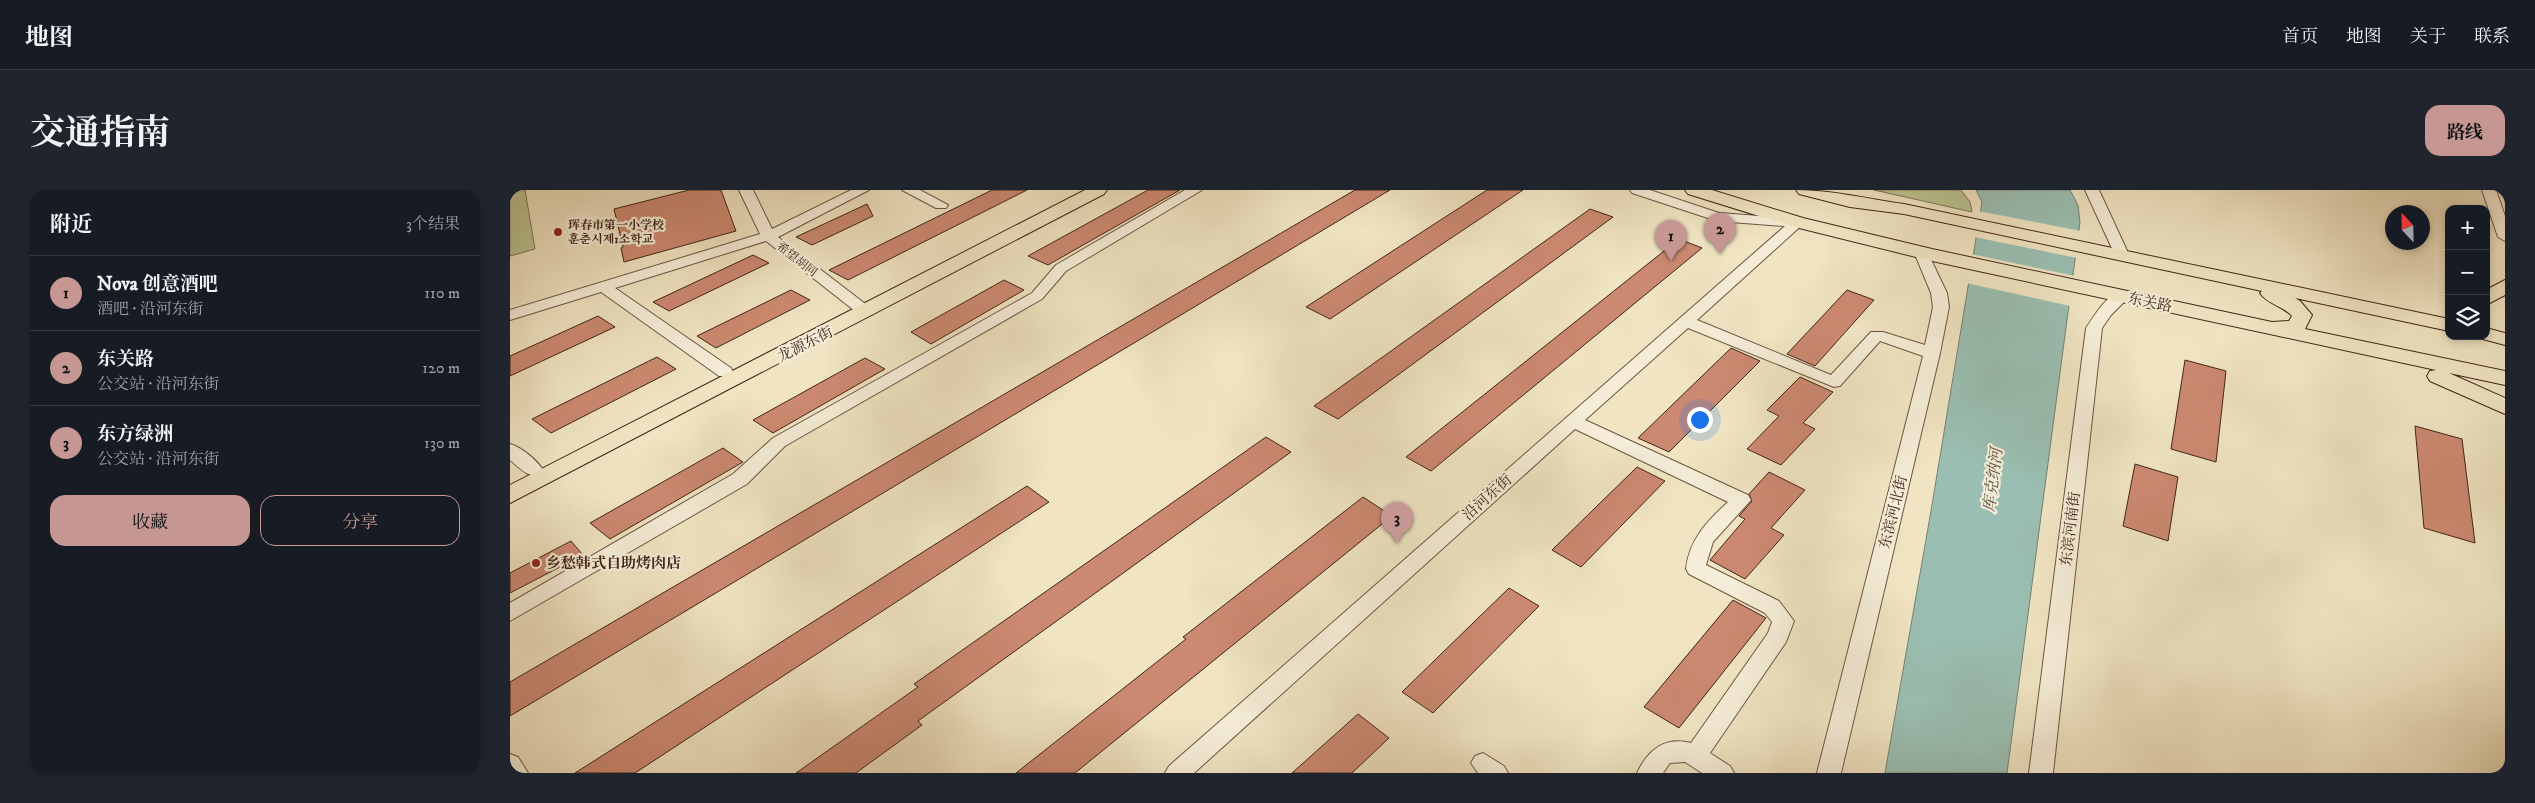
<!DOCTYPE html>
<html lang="zh">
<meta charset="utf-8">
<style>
body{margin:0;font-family:"IM FELL DW Pica","Noto Serif SC","Noto Serif KR",serif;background:#20242c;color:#f1f3f6}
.controls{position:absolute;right:15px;top:15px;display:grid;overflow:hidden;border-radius:10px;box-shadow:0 2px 8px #0003}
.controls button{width:45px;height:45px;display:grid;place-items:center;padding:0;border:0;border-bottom:1px solid #363941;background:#171b24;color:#f1f3f6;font:25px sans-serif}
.compass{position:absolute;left:1875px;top:15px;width:45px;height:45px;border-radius:50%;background:#171b24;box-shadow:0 2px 8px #0003;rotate:338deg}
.you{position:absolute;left:1189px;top:229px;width:18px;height:18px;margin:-12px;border:4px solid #fff;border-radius:50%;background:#1a73e8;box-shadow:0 0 0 8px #1a73e833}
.badge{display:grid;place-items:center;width:32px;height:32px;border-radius:50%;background:#c59692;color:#111;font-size:16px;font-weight:700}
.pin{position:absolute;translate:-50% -41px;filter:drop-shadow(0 1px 2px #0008)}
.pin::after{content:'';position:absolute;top:26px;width:18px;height:15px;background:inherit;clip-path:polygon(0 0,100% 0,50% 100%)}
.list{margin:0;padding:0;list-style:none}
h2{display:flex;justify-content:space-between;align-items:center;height:65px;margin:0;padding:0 20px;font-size:21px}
h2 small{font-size:16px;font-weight:400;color:#9ea1a6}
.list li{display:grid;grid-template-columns:32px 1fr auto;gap:15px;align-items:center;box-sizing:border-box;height:75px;padding:0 20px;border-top:1px solid #363941}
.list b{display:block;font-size:19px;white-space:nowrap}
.list p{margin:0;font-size:16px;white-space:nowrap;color:#9ea1a6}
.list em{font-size:16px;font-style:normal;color:#9ea1a6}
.actions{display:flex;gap:10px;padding:15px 20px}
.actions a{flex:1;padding:11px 0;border:1px solid #c59692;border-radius:15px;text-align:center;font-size:18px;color:#c59692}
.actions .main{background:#c59692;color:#111}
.icon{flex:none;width:28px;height:28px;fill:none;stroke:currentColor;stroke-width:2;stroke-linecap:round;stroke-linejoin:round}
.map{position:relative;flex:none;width:1995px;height:583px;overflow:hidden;border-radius:15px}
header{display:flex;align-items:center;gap:30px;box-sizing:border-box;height:70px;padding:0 25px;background:#171b24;border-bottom:1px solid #363941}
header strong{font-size:24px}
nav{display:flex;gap:28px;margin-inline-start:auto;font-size:18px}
.intro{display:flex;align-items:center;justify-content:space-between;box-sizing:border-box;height:120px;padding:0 30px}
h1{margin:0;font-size:35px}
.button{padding:12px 22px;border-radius:15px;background:#c59692;color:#111;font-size:18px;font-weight:700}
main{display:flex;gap:30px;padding:0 30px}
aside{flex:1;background:#171b24;border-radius:15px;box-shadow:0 2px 8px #0003}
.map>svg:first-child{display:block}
</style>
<header>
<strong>地图</strong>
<nav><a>首页</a><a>地图</a><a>关于</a><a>联系</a></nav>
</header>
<div class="intro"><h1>交通指南</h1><a class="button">路线</a></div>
<main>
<aside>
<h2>附近<small>3个结果</small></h2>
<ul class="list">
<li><span class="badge">1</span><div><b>Nova 创意酒吧</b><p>酒吧 · 沿河东街</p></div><em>110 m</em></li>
<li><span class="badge">2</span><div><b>东关路</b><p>公交站 · 沿河东街</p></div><em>120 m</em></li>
<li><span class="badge">3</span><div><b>东方绿洲</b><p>公交站 · 沿河东街</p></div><em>130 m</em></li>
</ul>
<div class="actions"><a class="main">收藏</a><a>分享</a></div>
</aside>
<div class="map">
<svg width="1995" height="583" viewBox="0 0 1995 583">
<rect width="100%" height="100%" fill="#f0e4c2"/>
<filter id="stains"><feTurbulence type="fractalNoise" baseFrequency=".004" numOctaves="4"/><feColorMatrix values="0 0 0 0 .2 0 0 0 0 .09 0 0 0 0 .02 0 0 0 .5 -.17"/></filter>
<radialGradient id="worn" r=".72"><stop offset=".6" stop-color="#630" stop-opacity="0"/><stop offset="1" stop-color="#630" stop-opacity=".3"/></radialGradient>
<!-- green -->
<g fill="#bbc492" stroke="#7e7455">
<polygon points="0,0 15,0 25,59 0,66"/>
<polygon points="1364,0 1451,0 1460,12 1462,22"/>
</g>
<!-- water -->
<polygon fill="#9abfb2" stroke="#768174" points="1466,0 1560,0 1568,15 1570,32 1497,583 1375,583 1421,321 1472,12"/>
<!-- pier -->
<g fill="#f0e4c2">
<polygon points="1468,21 1571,41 1567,68 1464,47"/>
<polygon points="1461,64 1565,86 1560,116 1456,93"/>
</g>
<!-- building -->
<g fill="#cc8971" stroke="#412518">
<polygon points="179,0 211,0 226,41 114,72 111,58 113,57 104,19"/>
<polygon points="482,0 517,0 338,90 319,80"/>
<polygon points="638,0 670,0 538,75 518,66"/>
<polygon points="845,0 880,0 0,526 0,492"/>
<polygon points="977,0 1013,0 820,129 796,117"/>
<polygon points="357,14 363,26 302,55 286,47"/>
<polygon points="1080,19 1103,27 828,229 804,216"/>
<polygon points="1169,49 1192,58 921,281 896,267"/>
<polygon points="243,65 259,73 159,121 143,112"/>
<polygon points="494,90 514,100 421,154 401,142"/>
<polygon points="281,100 300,110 206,158 187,146"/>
<polygon points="1337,100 1364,110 1305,176 1277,164"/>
<polygon points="88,126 105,137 0,186 0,166"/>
<polygon points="1221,158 1250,171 1159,262 1128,248"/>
<polygon points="147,167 166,179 41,243 22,229"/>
<polygon points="355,168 375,179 263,243 243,230"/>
<polygon points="1675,170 1716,181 1706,272 1661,259"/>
<polygon points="1290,187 1323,202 1293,233 1305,239 1271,275 1237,259 1269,226 1257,220"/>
<polygon points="1905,236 1952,249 1965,353 1914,338"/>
<polygon points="756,247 781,262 408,531 412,535 346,583 286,583 408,497 404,494"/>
<polygon points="213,258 233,272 100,349 80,333"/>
<polygon points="1625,274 1668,287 1658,351 1613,336"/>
<polygon points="1127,277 1155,291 1071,377 1042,360"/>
<polygon points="1259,282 1295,300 1261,338 1274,345 1235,389 1200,370 1235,329 1229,326 1242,311 1239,304"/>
<polygon points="517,296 539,312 125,583 65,583"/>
<polygon points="853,307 882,326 565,583 506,583 676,449 673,447"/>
<polygon points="61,351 73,365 0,403 0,383"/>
<polygon points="999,398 1029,416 923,523 892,502"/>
<polygon points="1223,410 1256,428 1169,538 1134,517"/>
<polygon points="848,524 879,548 842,583 782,583"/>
</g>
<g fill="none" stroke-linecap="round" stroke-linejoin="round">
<!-- minor casing -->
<g stroke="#6d5542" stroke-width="2">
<g id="minor">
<polygon points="229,0 243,0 262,39 341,0 359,0 268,47 362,119 364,122 362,125 350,125 256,51 105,98 221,178 223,182 221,186 209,186 91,102 0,130 0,120 250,44"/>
<polygon points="392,0 410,0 438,15 436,18 426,18"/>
<polygon points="675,0 692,0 556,81 532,109 275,256 237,294 0,431 0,413 223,284 263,248 522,103 546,75"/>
<path d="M1120,0H1140L1209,23L1292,29L1294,32L1292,35L1187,130L1321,185L1361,142H1373L1415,155L1423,117L1421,103L1404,62L1406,59H1416L1437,103L1439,117L1430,163L1331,583H1307L1413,166L1370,151L1330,196L1324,197L1178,138L1075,230L1238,305L1241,310L1203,352L1196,375L1269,411L1284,431L1276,452L1200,563L1220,576L1224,583H1192L1175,572L1160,573L1153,583H1127C1138,560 1154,546 1181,553L1258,443L1262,432L1255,423L1179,384L1176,379C1179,350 1197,331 1218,312L1065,239L684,583H655L659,576L1275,36L1207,31L1122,3Z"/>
<polygon points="1575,0 1589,0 1619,65 1617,68 1607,68 1605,65"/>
<polygon points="1972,0 1986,0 1995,26 1995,51 1988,47"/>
<path d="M1612,101L1620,106L1601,125L1592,138L1543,583H1519L1576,138C1585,125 1596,105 1612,101Z"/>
<path d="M0,254C11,257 27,270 33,280L31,285C17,288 10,278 0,270Z"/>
<polygon points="973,563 994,576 998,583 968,583 961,573 965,566"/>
<polygon points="0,564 8,567 18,583 0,583"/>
</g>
</g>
<!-- major casing -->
<g stroke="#412518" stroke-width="2">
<g id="major">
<polygon points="575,0 597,0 594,4 0,313 0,295"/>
<path d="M1175,0H1202L1293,28L1422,59L1762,132L1779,131L1782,126C1773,116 1757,114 1750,103L1752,101L1394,24L1340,17L1289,4L1286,0C1322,0 1358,9 1394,14L1939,129V141L1785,108L1790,111L1802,125L1795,139L1995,181V195L1939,183L1995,208V224L1920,191L1917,186L1920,181L1926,180L1422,71L1281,36L1178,4Z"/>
<polygon points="1995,90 1995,105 1976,115 1976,100"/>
<polygon points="1976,138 1995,143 1995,155 1969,148 1967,146 1976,146"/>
</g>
</g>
<!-- minor -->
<use href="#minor" fill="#f5edd7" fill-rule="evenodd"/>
<!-- major -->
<use href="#major" fill="#f0e4c2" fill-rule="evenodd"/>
</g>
<!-- markers -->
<g fill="#8f2418" stroke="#f5edd7" stroke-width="2">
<circle cx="48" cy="42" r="5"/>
<circle cx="26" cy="373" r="5"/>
</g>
<g text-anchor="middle" stroke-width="4.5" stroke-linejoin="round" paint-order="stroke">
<!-- far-poi labels -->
<g font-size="12" font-weight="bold" fill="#412518" stroke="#f5edd7" text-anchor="start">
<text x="58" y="39">珲春市第一小学校<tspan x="58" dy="14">훈춘시제1소학교</tspan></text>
</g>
<!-- far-street labels -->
<g font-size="12" fill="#412518" stroke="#f5edd7">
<text transform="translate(287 69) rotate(38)" y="4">希望胡同</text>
</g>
<!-- street labels -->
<g font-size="15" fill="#412518" stroke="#f5edd7">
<text transform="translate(1640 112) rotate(12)" y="5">东关路</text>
<text transform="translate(295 154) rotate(-27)" y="5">龙源东街</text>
<text transform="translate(977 307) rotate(-42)" y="5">沿河东街</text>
<text transform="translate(1383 322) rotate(-76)" y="5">东滨河北街</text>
<text transform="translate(1560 339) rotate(-83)" y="5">东滨河南街</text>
</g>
<!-- poi labels -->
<g font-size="15" font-weight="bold" fill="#412518" stroke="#f5edd7" text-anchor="start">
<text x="36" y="378">乡愁韩式自助烤肉店</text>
</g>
<!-- water labels -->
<g font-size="16" font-style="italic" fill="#574c3e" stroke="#f5edd7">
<text transform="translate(1482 290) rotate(-83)" y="6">库克纳河</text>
</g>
</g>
<rect width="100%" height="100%" filter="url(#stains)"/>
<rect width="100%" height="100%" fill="url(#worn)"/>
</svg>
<div class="controls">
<button>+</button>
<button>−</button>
<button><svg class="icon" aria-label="layers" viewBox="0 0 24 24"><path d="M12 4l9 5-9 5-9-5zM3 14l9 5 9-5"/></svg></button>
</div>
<svg class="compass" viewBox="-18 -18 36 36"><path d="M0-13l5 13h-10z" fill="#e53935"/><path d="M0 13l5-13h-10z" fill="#9ea1a6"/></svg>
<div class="you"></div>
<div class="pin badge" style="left:1161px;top:71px">1</div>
<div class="pin badge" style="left:1210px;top:64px">2</div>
<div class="pin badge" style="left:887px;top:353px">3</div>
</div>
</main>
